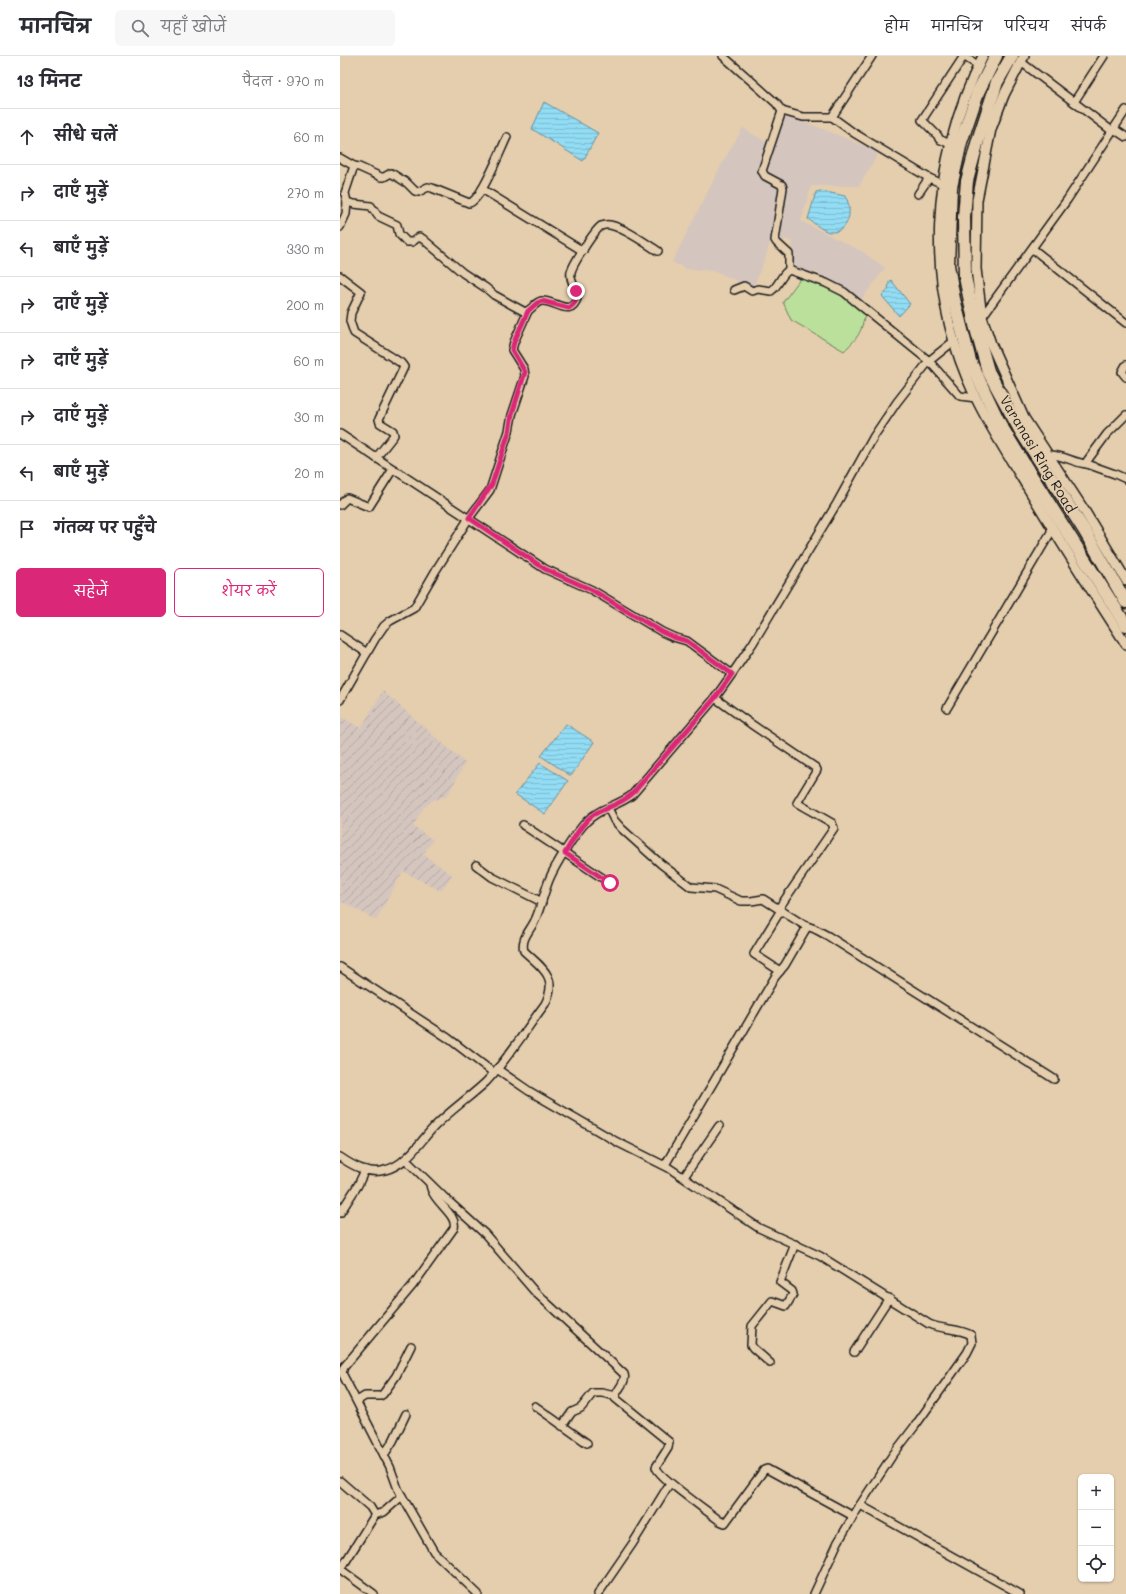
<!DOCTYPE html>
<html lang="hi">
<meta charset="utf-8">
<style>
body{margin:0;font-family:Mali,"Playpen Sans Deva",sans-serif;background:#f7f7f7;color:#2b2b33}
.controls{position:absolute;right:12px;bottom:12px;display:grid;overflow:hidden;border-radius:6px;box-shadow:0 1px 3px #0004}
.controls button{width:36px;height:36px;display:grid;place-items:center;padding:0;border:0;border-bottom:1px solid #e1e1e2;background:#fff;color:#2b2b33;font:20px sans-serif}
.stop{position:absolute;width:12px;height:12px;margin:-9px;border:3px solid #db2777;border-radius:50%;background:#fff}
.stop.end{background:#db2777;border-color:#fff;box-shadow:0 1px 4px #0008}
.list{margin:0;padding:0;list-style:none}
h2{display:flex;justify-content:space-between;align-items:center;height:52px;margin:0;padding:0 16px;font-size:17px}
h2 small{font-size:13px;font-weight:400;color:#7c7c81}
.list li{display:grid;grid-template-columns:26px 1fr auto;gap:12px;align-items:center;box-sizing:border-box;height:56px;padding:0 16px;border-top:1px solid #e1e1e2}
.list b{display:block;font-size:15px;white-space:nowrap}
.list em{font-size:13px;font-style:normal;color:#7c7c81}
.actions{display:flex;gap:8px;padding:12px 16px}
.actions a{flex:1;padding:9px 0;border:1px solid #db2777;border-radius:6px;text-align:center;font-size:14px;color:#db2777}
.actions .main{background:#db2777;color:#fff}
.icon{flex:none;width:22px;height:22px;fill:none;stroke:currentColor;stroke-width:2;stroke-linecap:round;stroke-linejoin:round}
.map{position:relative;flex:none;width:786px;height:1538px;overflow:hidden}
header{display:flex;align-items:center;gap:24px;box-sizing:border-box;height:56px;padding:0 20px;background:#fff;border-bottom:1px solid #e1e1e2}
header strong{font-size:19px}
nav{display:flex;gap:22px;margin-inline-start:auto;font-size:14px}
.search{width:280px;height:36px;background:#f7f7f7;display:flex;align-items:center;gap:10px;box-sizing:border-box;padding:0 14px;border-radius:6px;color:#7c7c81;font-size:15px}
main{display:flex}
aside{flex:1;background:#fff}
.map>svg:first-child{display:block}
</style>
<header>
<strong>मानचित्र</strong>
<div class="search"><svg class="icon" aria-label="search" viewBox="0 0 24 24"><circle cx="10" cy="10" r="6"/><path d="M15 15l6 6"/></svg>यहाँ खोजें</div>
<nav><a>होम</a><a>मानचित्र</a><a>परिचय</a><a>संपर्क</a></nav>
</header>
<main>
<aside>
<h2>13 मिनट<small>पैदल · 970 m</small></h2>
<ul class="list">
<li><svg class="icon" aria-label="ahead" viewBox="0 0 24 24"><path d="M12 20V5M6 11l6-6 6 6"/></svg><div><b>सीधे चलें</b></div><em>60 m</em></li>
<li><svg class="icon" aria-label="right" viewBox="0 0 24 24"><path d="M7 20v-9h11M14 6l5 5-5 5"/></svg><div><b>दाएँ मुड़ें</b></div><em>270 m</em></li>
<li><svg class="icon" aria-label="left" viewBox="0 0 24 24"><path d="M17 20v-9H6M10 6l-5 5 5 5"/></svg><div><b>बाएँ मुड़ें</b></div><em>330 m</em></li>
<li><svg class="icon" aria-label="right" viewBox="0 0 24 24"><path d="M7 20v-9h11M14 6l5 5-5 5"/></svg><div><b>दाएँ मुड़ें</b></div><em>200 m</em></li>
<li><svg class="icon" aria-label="right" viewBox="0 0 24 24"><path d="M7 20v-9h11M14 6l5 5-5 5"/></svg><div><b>दाएँ मुड़ें</b></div><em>60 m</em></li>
<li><svg class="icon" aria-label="right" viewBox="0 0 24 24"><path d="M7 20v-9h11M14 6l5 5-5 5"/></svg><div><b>दाएँ मुड़ें</b></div><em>30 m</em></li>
<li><svg class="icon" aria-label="left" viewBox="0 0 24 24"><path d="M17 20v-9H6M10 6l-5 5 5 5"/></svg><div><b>बाएँ मुड़ें</b></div><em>20 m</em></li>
<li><svg class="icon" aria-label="arrive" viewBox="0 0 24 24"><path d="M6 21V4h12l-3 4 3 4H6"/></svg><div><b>गंतव्य पर पहुँचे</b></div></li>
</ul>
<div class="actions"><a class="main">सहेजें</a><a>शेयर करें</a></div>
</aside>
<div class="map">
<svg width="786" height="1538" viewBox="0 0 786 1538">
<defs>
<pattern id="industrial-furrows" width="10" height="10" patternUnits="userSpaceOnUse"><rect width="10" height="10" fill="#d4c5be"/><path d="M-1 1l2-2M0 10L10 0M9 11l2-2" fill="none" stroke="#b5a9a3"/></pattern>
<pattern id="water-rules" width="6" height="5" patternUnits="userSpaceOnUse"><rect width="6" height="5" fill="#92dcf4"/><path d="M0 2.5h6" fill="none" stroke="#7dbcd1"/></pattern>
</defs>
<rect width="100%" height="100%" fill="#e5ceae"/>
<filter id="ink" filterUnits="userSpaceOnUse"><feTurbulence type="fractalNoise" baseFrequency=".025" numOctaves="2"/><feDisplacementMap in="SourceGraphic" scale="8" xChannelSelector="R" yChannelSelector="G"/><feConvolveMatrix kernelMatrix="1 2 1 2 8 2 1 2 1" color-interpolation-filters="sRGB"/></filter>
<g filter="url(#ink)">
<!-- built -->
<g fill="#d4c5be">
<polygon points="446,58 539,96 519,130 471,130 461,165 523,196 545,212 522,243 475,216 472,220 452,211 451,195 453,186 445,183 441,188 438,186 446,128 426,118 424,113"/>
<polygon points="403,72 429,88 419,117 420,119 439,128 440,133 433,176 426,200 413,232 375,215 347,213 332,206 384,104"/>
</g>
<!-- industrial -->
<polygon fill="url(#industrial-furrows)" points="43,635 125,707 107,740 94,744 83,752 73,770 93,784 83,798 112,819 101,835 63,815 36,864 0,845 0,662 1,661 21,672"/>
<!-- green -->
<path fill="#bae09b" stroke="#6b7e5c" d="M461,222L488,230L525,257C521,278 519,280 504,295L451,264L443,246Z"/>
<!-- water -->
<g fill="url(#water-rules)" stroke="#638f9e">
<polygon points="204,46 258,77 243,105 192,73"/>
<path d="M481,135L505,140C513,152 510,176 492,176C485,177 474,167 468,163L476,136Z"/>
<polygon points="551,224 570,248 559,260 542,240 548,234 549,226"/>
<polygon points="226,668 254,686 231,720 201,700"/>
<polygon points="200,707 228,725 205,758 175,738"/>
</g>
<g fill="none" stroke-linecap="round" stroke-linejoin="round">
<!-- minor casing -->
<g stroke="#1c1c1c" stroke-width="10">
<g id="minor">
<polyline points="383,0 436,47 442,55 422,115 425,120 442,129 443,132 435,184 437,187 449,198 449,214 486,227 504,236 589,305 620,340 636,342"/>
<polyline points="623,0 638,9"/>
<polyline points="681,6 772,75"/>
<polyline points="734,46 764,0"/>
<polyline points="442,55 463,61 492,61 514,77 589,122"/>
<polyline points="492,61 532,0"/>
<polyline points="774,73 786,81"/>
<polyline points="610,88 599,83 598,80 582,64 624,0"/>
<path d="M0,102L14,110L5,137L7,146L14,148L31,150L38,160L57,169L59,178L67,186H72L79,181L83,183L123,217L146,232L154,239L185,256C192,254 194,247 201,245C215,243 231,264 238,240C236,233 229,223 231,216C233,208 254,175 261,170C264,169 267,168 270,169C285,172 305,187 318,195"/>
<path d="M14,110L19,111L41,121H44L51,117L67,127L75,135L78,136L88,131L92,132L129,147C141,145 161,93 167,81"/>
<polyline points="142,133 243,195"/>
<polyline points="578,138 589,122 603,128"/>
<polyline points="0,171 6,158 7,146"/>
<polyline points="693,193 786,267"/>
<polyline points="0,220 21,236 11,257 10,265 14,277 61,307 64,311 39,363 40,367 53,375 54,379 36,402"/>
<path d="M394,234L404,230L412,235L418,233L431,235C439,230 441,218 449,214"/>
<polyline points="642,261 727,144 786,54"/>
<polyline points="786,309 782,316 786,321"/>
<polyline points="786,359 767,378 747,405 747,408 750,409 775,418 786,423"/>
<polyline points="0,378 205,513 252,534 322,576 333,581 347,585 392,618"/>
<path d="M709,399C725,399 733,407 747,408"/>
<polyline points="0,449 7,442 29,451 53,413"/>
<polyline points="0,579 27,597"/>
<polyline points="375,642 411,668 476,712 477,714 457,747 492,767 494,772 439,852"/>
<polyline points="0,644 35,583 44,570 50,565 74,552 96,514 129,462 150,434 169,375 172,359 185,320 184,313 172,294 174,286 188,255"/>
<polyline points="607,652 711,476 711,470"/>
<polyline points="268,752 274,764 282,773 321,808 351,831 375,833 401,845 411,845 423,843 464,869 475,873 488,880 714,1023"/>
<polyline points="183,769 270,827"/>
<polyline points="136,809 152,821 202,846"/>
<polyline points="0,911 108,982 154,1017"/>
<polyline points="440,915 414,898 441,854"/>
<path d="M157,1013L189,1035L277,1086L329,1112L419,1172L480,1200L589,1268C603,1274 618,1272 631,1279L632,1287L627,1297L575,1370L552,1400L520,1449L498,1486L474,1538"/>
<path d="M0,1101C13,1110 29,1119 45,1114C67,1109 80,1085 95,1070C111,1054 130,1041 146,1026C167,1004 187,972 205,948C219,921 202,912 184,895C180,882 192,873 196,862C201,850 204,837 209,824C215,809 236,776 247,765C259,752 278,750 292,739L375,642L392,618L413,587L497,447L534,380L557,346L589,305L614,285"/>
<path d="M65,1103L105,1142L145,1178L195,1236L284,1318C287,1327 276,1333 275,1342L329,1386L328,1392L316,1411C318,1421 369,1456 380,1465L385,1467L424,1414L427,1413L513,1460"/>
<polyline points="325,1109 435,921 445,909 467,871"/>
<polyline points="344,1121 379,1070"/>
<path d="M90,1128C92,1146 118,1158 114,1172L73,1229L4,1311L2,1317L50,1411L58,1433L94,1496L138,1538"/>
<polyline points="0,1157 18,1129 25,1114"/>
<polyline points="514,1296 549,1242"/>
<polyline points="430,1307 413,1292 411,1289 412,1270 432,1245 446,1250 453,1238 452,1235 440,1226 455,1188"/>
<polyline points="17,1345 25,1340 40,1340 43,1338 56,1320 71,1290"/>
<polyline points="195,1350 247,1387"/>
<polyline points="222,1370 232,1356 241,1352 253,1337 262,1337 275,1340"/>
<polyline points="44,1399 53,1385 66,1358"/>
<polyline points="0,1425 30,1451 35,1459"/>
<polyline points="520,1449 680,1538"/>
<polyline points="0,1513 34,1538"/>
<polyline points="1,1513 33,1462 35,1459 44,1456 62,1440"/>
<polyline points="258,1538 293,1487 330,1427"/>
</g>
</g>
<!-- tertiary casing -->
<g stroke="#1c1c1c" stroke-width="12">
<g id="tertiary">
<path d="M643,0C590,106 583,232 635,340C650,372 670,402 688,432C720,485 753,537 786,588"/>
<polyline points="684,0 664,39 651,73 637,144 636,213 642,261 651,288 684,362 744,454 786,524"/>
</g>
</g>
<!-- trunk casing -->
<g stroke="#1c1c1c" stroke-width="15">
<g id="trunk">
<polyline points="656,0 638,36 621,86 611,131 608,209 614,243 630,305 660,368 686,411 786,569"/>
<polyline points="672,0 657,26 638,84 627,125 624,161 625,221 635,269 648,315 680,374 744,474 786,546"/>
</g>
</g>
<!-- minor -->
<use href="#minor" stroke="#e5ceae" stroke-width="7"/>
<!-- tertiary -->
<use href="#tertiary" stroke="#e5ceae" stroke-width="9"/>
<!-- trunk -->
<use href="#trunk" stroke="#e5ceae" stroke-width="12"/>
</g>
</g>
<g fill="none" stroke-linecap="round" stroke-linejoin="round" filter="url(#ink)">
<!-- route -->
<path stroke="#db2777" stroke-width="5" d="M236,235C238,243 235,248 229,252L202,245L197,247L188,255L174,286L172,294L185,316L172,358L169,376L152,428L129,462L205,513L252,534L322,576L333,581L347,585L392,618L375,642L292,738C280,749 265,751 253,759C241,768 233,784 225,797L270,827"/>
</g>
<g text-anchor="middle" stroke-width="3" stroke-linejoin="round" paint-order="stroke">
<!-- street labels -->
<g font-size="14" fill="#1c1c1c" stroke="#e5ceae">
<text transform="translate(698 398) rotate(59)" y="5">Varanasi Ring Road</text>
</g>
</g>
</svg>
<div class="controls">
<button>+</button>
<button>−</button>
<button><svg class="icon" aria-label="locate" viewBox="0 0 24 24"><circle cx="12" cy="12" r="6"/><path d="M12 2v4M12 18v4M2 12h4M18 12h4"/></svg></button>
</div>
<div class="stop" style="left:270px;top:827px"></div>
<div class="stop end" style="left:236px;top:235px"></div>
</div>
</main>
